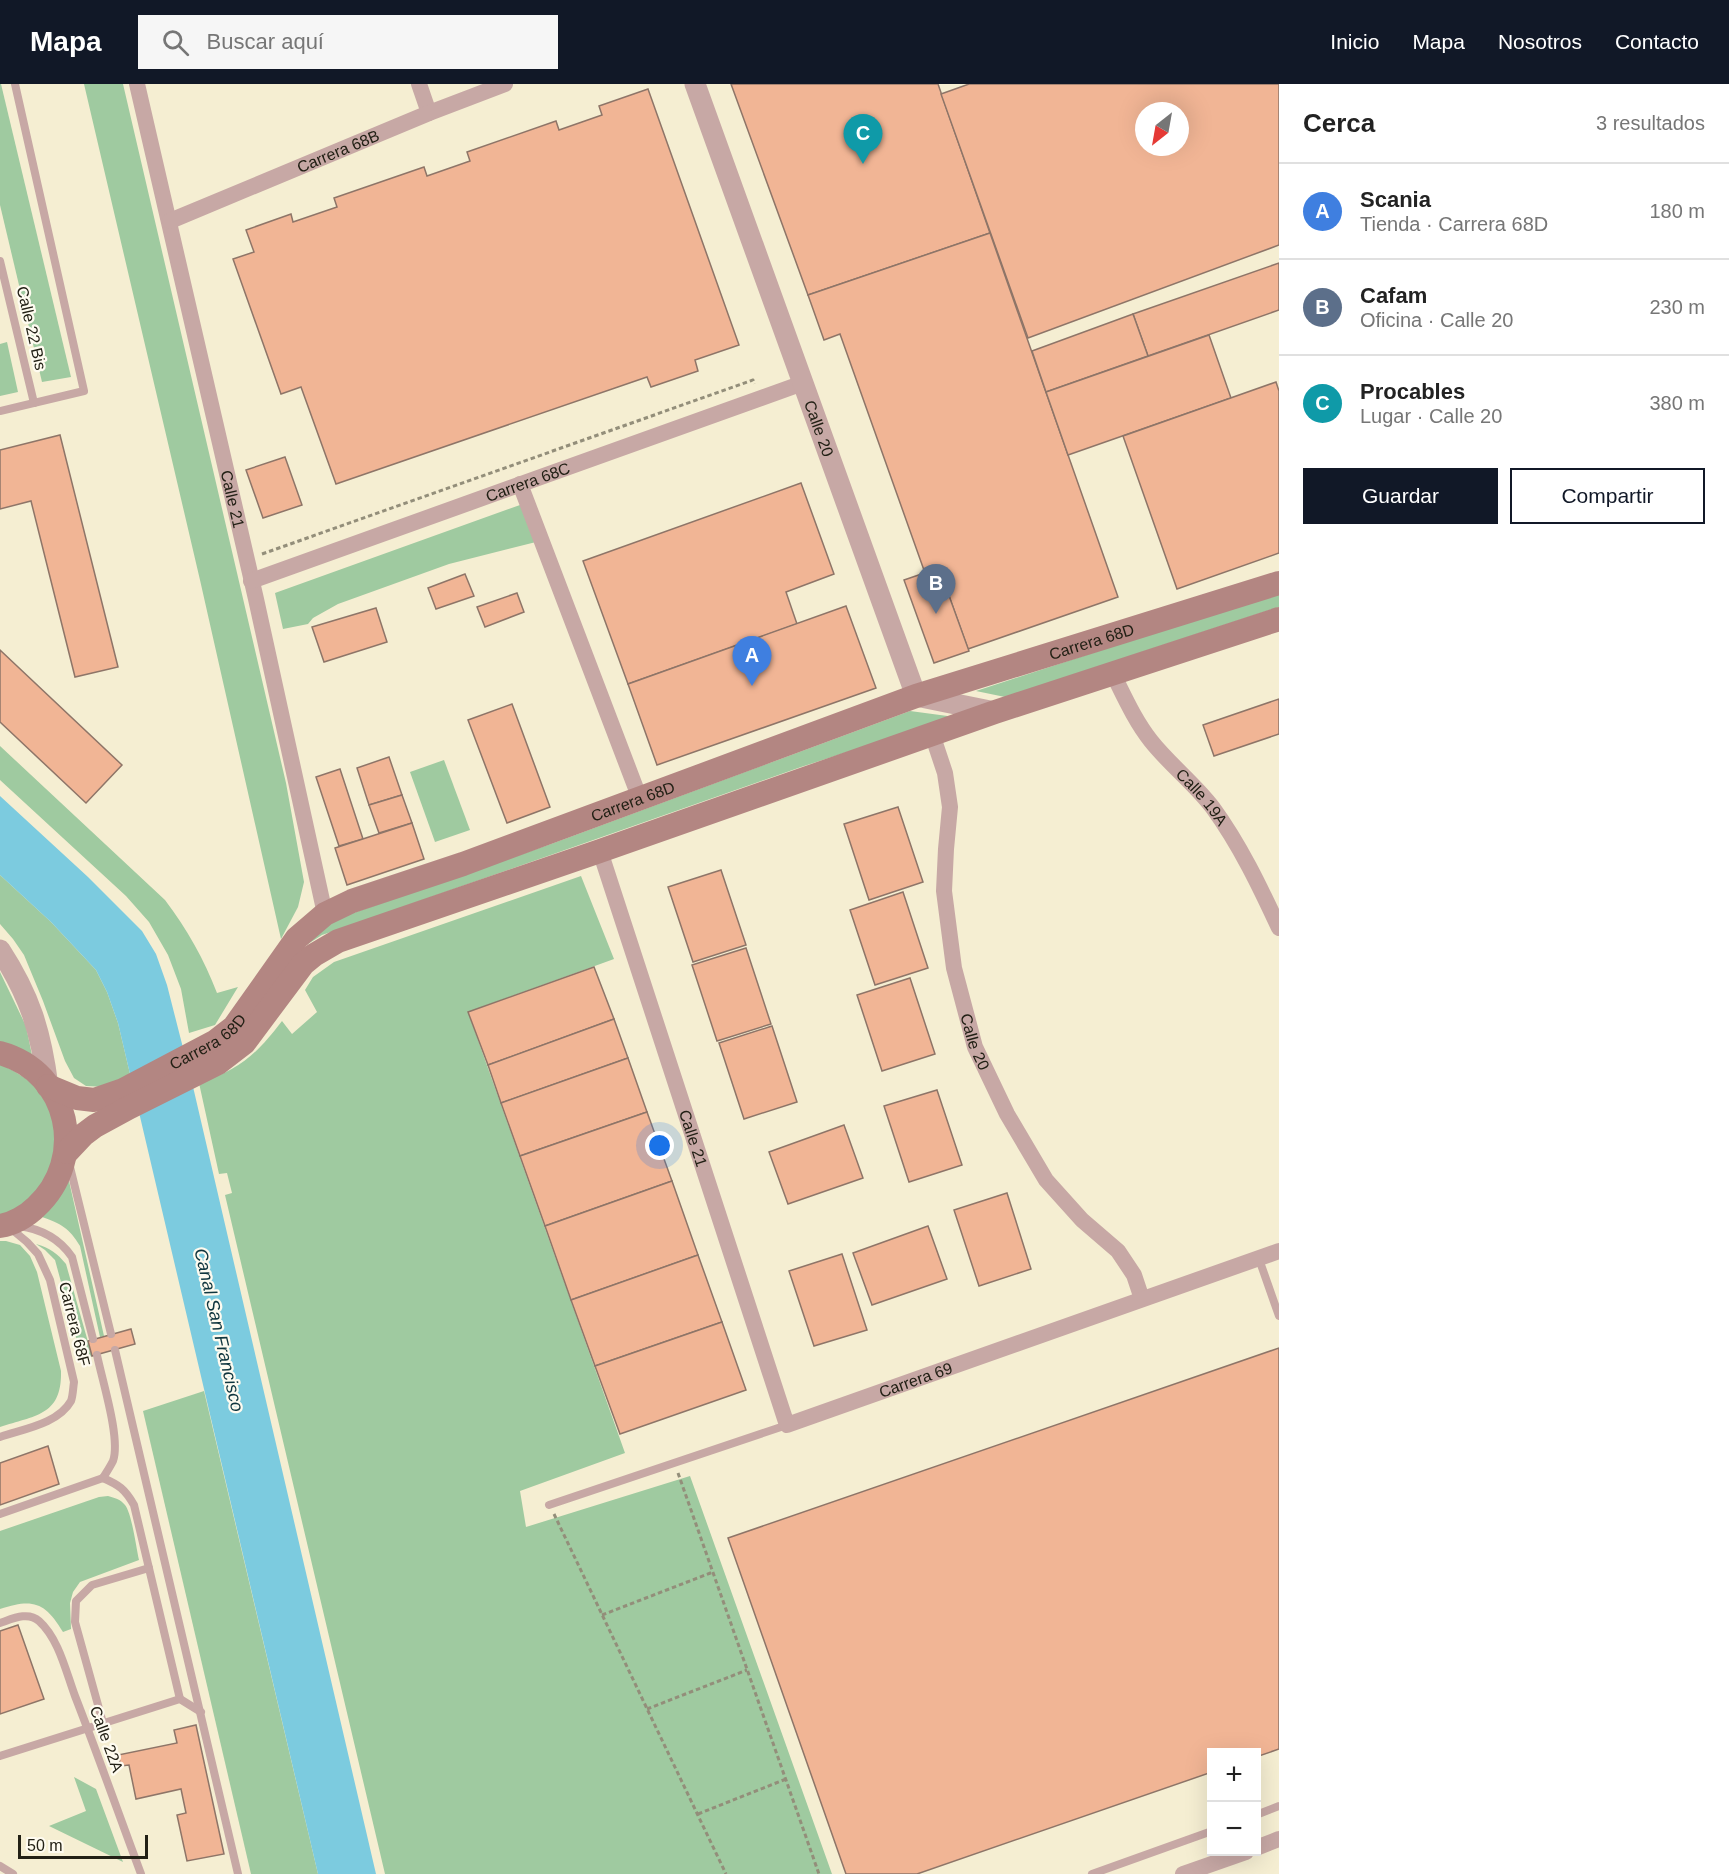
<!DOCTYPE html>
<html lang="es">
<meta charset="utf-8">
<style>
body{margin:0;font-family:Arial,sans-serif;background:#f6f6f6;color:#222}
.controls{position:absolute;right:18px;bottom:18px;display:grid;overflow:hidden;border-radius:0px;box-shadow:0 6px 24px #0002}
.controls button{width:54px;height:54px;display:grid;place-items:center;padding:0;border:0;border-bottom:2px solid #e0e0e0;background:#fff;color:#222;font:30px sans-serif}
.compass{position:absolute;left:1135px;top:18px;width:54px;height:54px;border-radius:50%;background:#fff;box-shadow:0 6px 24px #0002;rotate:211deg}
.scale{position:absolute;left:18px;bottom:15px;width:130px;box-sizing:border-box;padding-left:6px;border:3px solid #222015;border-top:0;font-size:16px;line-height:21px;white-space:nowrap;color:#222015;-webkit-text-stroke:4px #fefbf0;paint-order:stroke}
.you{position:absolute;left:660px;top:1062px;width:21px;height:21px;margin:-15px;border:4px solid #fff;border-radius:50%;background:#1a73e8;box-shadow:0 0 0 9px #1a73e833}
.badge{display:grid;place-items:center;width:39px;height:39px;border-radius:50%;background:#111827;color:#fff;font-size:20px;font-weight:700}
.pin{position:absolute;translate:-50% -50px;filter:drop-shadow(0 2px 3px #0008)}
.pin::after{content:'';position:absolute;top:32px;width:21px;height:18px;background:inherit;clip-path:polygon(0 0,100% 0,50% 100%)}
.list{margin:0;padding:0;list-style:none}
h2{display:flex;justify-content:space-between;align-items:center;height:78px;margin:0;padding:0 24px;font-size:26px}
h2 small{font-size:20px;font-weight:400;color:#767676}
.list li{display:grid;grid-template-columns:39px 1fr auto;gap:18px;align-items:center;box-sizing:border-box;height:96px;padding:0 24px;border-top:2px solid #e0e0e0}
.list b{display:block;font-size:22px;white-space:nowrap}
.list p{margin:0;font-size:20px;white-space:nowrap;color:#767676}
.list em{font-size:20px;font-style:normal;color:#767676}
.actions{display:flex;gap:12px;padding:18px 24px}
.actions a{flex:1;padding:14px 0;border:2px solid #111827;border-radius:0px;text-align:center;font-size:21px;color:#111827}
.actions .main{background:#111827;color:#fff}
.icon{flex:none;width:33px;height:33px;fill:none;stroke:currentColor;stroke-width:2;stroke-linecap:round;stroke-linejoin:round}
.map{position:relative;flex:none;width:1279px;height:1790px;overflow:hidden}
header{display:flex;align-items:center;gap:36px;box-sizing:border-box;height:84px;padding:0 30px;background:#111827;color:#fff}
header strong{font-size:28px}
nav{display:flex;gap:33px;margin-inline-start:auto;font-size:21px}
.search{width:420px;height:54px;background:#f6f6f6;display:flex;align-items:center;gap:15px;box-sizing:border-box;padding:0 21px;border-radius:0px;color:#767676;font-size:22px}
main{display:flex}
aside{flex:1;background:#fff}
.map>svg:first-child{display:block}
</style>
<header>
<strong>Mapa</strong>
<div class="search"><svg class="icon" aria-label="search" viewBox="0 0 24 24"><circle cx="10" cy="10" r="6"/><path d="M15 15l6 6"/></svg>Buscar aquí</div>
<nav><a>Inicio</a><a>Mapa</a><a>Nosotros</a><a>Contacto</a></nav>
</header>
<main>
<div class="map">
<svg width="1279" height="1790" viewBox="0 0 1279 1790">
<rect width="100%" height="100%" fill="#f5eed2"/>
<!-- green -->
<g fill="#9fcaa0">
<polygon points="0,0 1,0 71,293 42,298 0,121"/>
<polygon points="84,0 123,0 286,699 304,798 298,823 281,855 200,496"/>
<polygon points="7,258 18,308 0,312 0,260"/>
<polygon points="520,421 536,458 449,480 338,520 313,534 308,540 283,545 275,509"/>
<polygon points="1279,508 1279,523 1005,613 976,607"/>
<polygon points="910,627 955,633 801,683 380,831 322,851 300,865 336,835 551,760"/>
<path d="M0,662L165,816C187,845 204,875 217,909L238,903L215,941L189,949L181,905L168,871L149,838L126,812L0,696Z"/>
<polygon points="444,676 470,746 435,758 410,688"/>
<polygon points="0,791 51,838 96,886 107,908 118,939 130,990 106,1003 86,1002 74,994 65,977 43,917 24,871 13,855 0,840"/>
<path d="M581,792L614,875L468,928L625,1369L520,1407L526,1443L690,1392L832,1790H385L225,1111L232,1109L227,1089L219,1090L199,999C240,985 256,971 282,937L292,950L317,928L305,906L313,893L334,878Z"/>
<polygon points="0,888 26,942 33,976 0,961"/>
<path d="M0,980C15,987 27,994 39,1006C68,1038 59,1094 25,1119C18,1125 8,1128 0,1132Z"/>
<path d="M69,1097L104,1252L100,1253L80,1162C69,1144 62,1140 42,1133Z"/>
<path d="M0,1157H6L20,1161L30,1172L37,1188L61,1287C62,1332 35,1331 0,1343Z"/>
<path d="M36,1160C50,1164 57,1169 66,1180L92,1272L82,1275L55,1176L45,1166Z"/>
<polygon points="204,1307 318,1790 251,1790 143,1327"/>
<path d="M108,1412C115,1414 120,1415 125,1421C132,1430 136,1463 139,1476L80,1498L73,1508L70,1519L71,1545L63,1548C45,1518 33,1514 0,1525V1447L99,1413Z"/>
<polygon points="74,1693 96,1705 123,1778 49,1742 86,1727"/>
</g>
<!-- water -->
<polygon fill="#7ccbdf" points="0,712 88,793 142,847 156,870 167,901 194,1007 376,1790 318,1790 118,939 107,908 96,886 51,838 0,791"/>
<!-- building -->
<g fill="#f1b595" stroke="#8e7568" stroke-width="1.5" fill-rule="evenodd">
<polygon points="731,0 938,0 990,149 808,211"/>
<path d="M969,0H1279V161L1028,254L941,10ZM1144,27H1180V63H1144Z"/>
<polygon points="648,5 739,261 695,276 698,287 651,303 647,293 336,400 301,303 281,310 233,175 254,168 246,146 291,130 293,138 337,123 334,114 424,83 427,92 470,77 467,68 556,37 559,46 602,31 599,22"/>
<polygon points="990,149 1118,513 968,565 939,484 925,489 840,250 824,256 808,211"/>
<polygon points="1279,179 1279,226 1148,272 1133,230"/>
<polygon points="1133,230 1148,272 1046,308 1032,267"/>
<polygon points="1209,251 1231,314 1068,371 1046,308"/>
<polygon points="1276,298 1279,307 1279,469 1177,505 1123,352"/>
<polygon points="60,351 118,583 75,593 31,417 0,425 0,366"/>
<polygon points="285,373 302,421 263,434 246,386"/>
<polygon points="801,399 834,490 786,508 797,540 628,600 583,477"/>
<polygon points="939,484 969,567 934,579 904,496"/>
<polygon points="465,490 474,512 436,525 428,504"/>
<polygon points="517,509 524,528 485,543 477,523"/>
<polygon points="846,522 876,604 657,681 628,600"/>
<polygon points="376,524 387,558 324,578 312,543"/>
<polygon points="0,566 122,681 86,719 0,638"/>
<polygon points="1279,615 1279,650 1214,672 1203,641"/>
<polygon points="512,620 550,723 507,739 468,636"/>
<polygon points="389,673 402,711 369,721 357,684"/>
<polygon points="340,685 363,755 339,762 316,693"/>
<polygon points="402,711 412,739 379,749 369,721"/>
<polygon points="898,723 923,798 869,816 844,740"/>
<polygon points="412,739 424,775 347,801 335,764"/>
<polygon points="721,786 746,861 693,878 668,803"/>
<polygon points="903,808 928,884 875,901 850,826"/>
<polygon points="746,864 771,940 717,957 692,881"/>
<polygon points="594,883 614,935 488,981 468,928"/>
<polygon points="910,894 935,970 882,987 857,911"/>
<polygon points="614,935 628,974 501,1019 488,981"/>
<polygon points="772,942 797,1018 744,1035 719,959"/>
<polygon points="628,974 647,1028 520,1072 501,1019"/>
<polygon points="937,1006 962,1081 909,1098 884,1022"/>
<polygon points="647,1028 672,1097 545,1142 520,1072"/>
<polygon points="844,1041 863,1094 788,1120 769,1068"/>
<polygon points="672,1097 698,1171 571,1216 545,1142"/>
<polygon points="1007,1109 1031,1185 979,1202 954,1126"/>
<polygon points="928,1142 947,1195 872,1221 853,1169"/>
<polygon points="842,1170 867,1246 814,1262 789,1187"/>
<polygon points="698,1171 722,1238 595,1282 571,1216"/>
<polygon points="722,1238 746,1306 620,1350 595,1282"/>
<polygon points="131,1245 135,1260 92,1272 88,1257"/>
<polygon points="1279,1264 1279,1665 1256,1673 1256,1668 1212,1668 1212,1688 917,1790 846,1790 728,1454"/>
<polygon points="48,1362 59,1400 0,1421 0,1379"/>
<polygon points="18,1541 44,1615 0,1630 0,1547"/>
<polygon points="196,1641 224,1770 187,1777 177,1731 186,1729 181,1705 136,1715 129,1681 121,1682 118,1671 177,1659 174,1646"/>
</g>
<g fill="none" stroke-linecap="round" stroke-linejoin="round">
<!-- path -->
<g stroke="#938e7a" stroke-width="3" stroke-dasharray="4.5 3" stroke-linecap="butt">
<polyline points="262,470 753,296 754,300"/>
<polyline points="678,1389 819,1790"/>
<polyline points="554,1430 726,1790"/>
<polyline points="602,1531 713,1488"/>
<polyline points="647,1625 747,1586"/>
<polyline points="698,1730 786,1695"/>
</g>
<!-- service -->
<g stroke="#c7a8a5" stroke-width="8">
<polyline points="0,177 34,319"/>
<polyline points="0,327 84,307 15,0"/>
<polyline points="69,1079 111,1250"/>
<path d="M19,1142C42,1145 59,1154 72,1173L93,1255"/>
<polyline points="1259,1175 1279,1232"/>
<polyline points="115,1266 238,1790"/>
<path d="M97,1271C102,1296 121,1355 113,1377C110,1383 106,1389 103,1394"/>
<path d="M0,1353C23,1345 58,1340 71,1317C73,1312 73,1304 74,1298L50,1196L38,1170L27,1158L9,1143"/>
<path d="M103,1394C119,1401 125,1405 134,1421L180,1615"/>
<polyline points="549,1421 787,1341"/>
<polyline points="0,1430 103,1394"/>
<path d="M0,1539C12,1535 28,1527 39,1537C59,1555 66,1588 75,1612C98,1671 119,1731 141,1790"/>
<polyline points="103,1639 75,1538 76,1517 92,1501 149,1484"/>
<polyline points="0,1672 180,1615 201,1628"/>
<polyline points="1256,1731 1279,1722"/>
<polyline points="0,1782 13,1790"/>
<polyline points="1092,1790 1212,1747"/>
</g>
<!-- minor -->
<g stroke="#c7a8a5" stroke-width="16">
<path id="s1" d="M137,0L256,515L325,830"/>
<polyline points="419,0 429,29"/>
<path id="s2" d="M170,137L429,29L505,0"/>
<polyline points="520,400 640,715"/>
<path id="s3" d="M251,497L803,299"/>
<path id="s4" d="M1113,590C1124,612 1135,637 1151,657C1170,681 1195,700 1213,724C1240,761 1260,803 1279,844"/>
<path id="s5" d="M932,650L945,689L950,723L946,765L944,807L954,884L975,963L1007,1030L1046,1096L1082,1136L1118,1167L1134,1191L1142,1215"/>
<path id="s6" d="M600,767L787,1341L1279,1167"/>
<polyline points="1256,1764 1279,1755"/>
<polyline points="1183,1790 1246,1768"/>
</g>
<!-- tertiary -->
<g stroke="#c7a8a5" stroke-width="21">
<path id="s7" d="M695,0L916,612L995,628"/>
<path d="M0,866C30,912 41,948 48,1002"/>
</g>
<!-- secondary -->
<g stroke="#b38682" stroke-width="24">
<path d="M0,969C70,988 88,1075 36,1123C27,1132 13,1140 0,1142"/>
<path id="s8" d="M48,1002L77,1014L94,1016L123,1006L216,957L234,943L297,854L325,830L352,817L463,780L916,612L1279,499"/>
<polyline points="67,1068 83,1051 95,1042 130,1023 218,979 244,959 303,880 314,871 338,857 600,767 995,628 1279,535"/>
</g>
</g>
<g text-anchor="middle" stroke-width="4.5" stroke-linejoin="round" paint-order="stroke">
<!-- street labels -->
<g font-size="16" fill="#222015" stroke="#fefbf0">
<text dy="6" stroke="none"><textPath href="#s2" startOffset="182">Carrera 68B</textPath></text>
<text transform="translate(32 244) rotate(77)" y="6">Calle 22 Bis</text>
<text dy="6" stroke="none"><textPath href="#s7" startOffset="366">Calle 20</textPath></text>
<text dy="6" stroke="none"><textPath href="#s3" startOffset="294">Carrera 68C</textPath></text>
<text dy="6" stroke="none"><textPath href="#s1" startOffset="426">Calle 21</textPath></text>
<text dy="6" stroke="none"><textPath href="#s8" startOffset="1167">Carrera 68D</textPath></text>
<text dy="6" stroke="none"><textPath href="#s4" startOffset="153">Calle 19A</textPath></text>
<text dy="6" stroke="none"><textPath href="#s8" startOffset="681">Carrera 68D</textPath></text>
<text dy="6" stroke="none"><textPath href="#s8" startOffset="177">Carrera 68D</textPath></text>
<text dy="6" stroke="none"><textPath href="#s5" startOffset="314">Calle 20</textPath></text>
<text dy="6" stroke="none"><textPath href="#s6" startOffset="302">Calle 21</textPath></text>
<text transform="translate(75 1240) rotate(76)" y="6">Carrera 68F</text>
<text dy="6" stroke="none"><textPath href="#s6" startOffset="740">Carrera 69</textPath></text>
<text transform="translate(107 1655) rotate(70)" y="6">Calle 22A</text>
</g>
<!-- water labels -->
<g font-size="18" font-style="italic" fill="#0f363f" stroke="#fefbf0">
<text transform="translate(219 1246) rotate(77)" y="6">Canal San Francisco</text>
</g>
</g>
</svg>
<div class="controls">
<button>+</button>
<button>−</button>
</div>
<svg class="compass" viewBox="-18 -18 36 36"><path d="M0-13l5 13h-10z" fill="#e53935"/><path d="M0 13l5-13h-10z" fill="#767676"/></svg>
<div class="scale">50 m</div>
<div class="you"></div>
<div class="pin badge" style="left:752px;top:602px;background:#3f7fe0">A</div>
<div class="pin badge" style="left:936px;top:530px;background:#5c6f8a">B</div>
<div class="pin badge" style="left:863px;top:80px;background:#0f9aa8">C</div>
</div>
<aside>
<h2>Cerca<small>3 resultados</small></h2>
<ul class="list">
<li><span class="badge" style="background:#3f7fe0">A</span><div><b>Scania</b><p>Tienda · Carrera 68D</p></div><em>180 m</em></li>
<li><span class="badge" style="background:#5c6f8a">B</span><div><b>Cafam</b><p>Oficina · Calle 20</p></div><em>230 m</em></li>
<li><span class="badge" style="background:#0f9aa8">C</span><div><b>Procables</b><p>Lugar · Calle 20</p></div><em>380 m</em></li>
</ul>
<div class="actions"><a class="main">Guardar</a><a>Compartir</a></div>
</aside>
</main>
